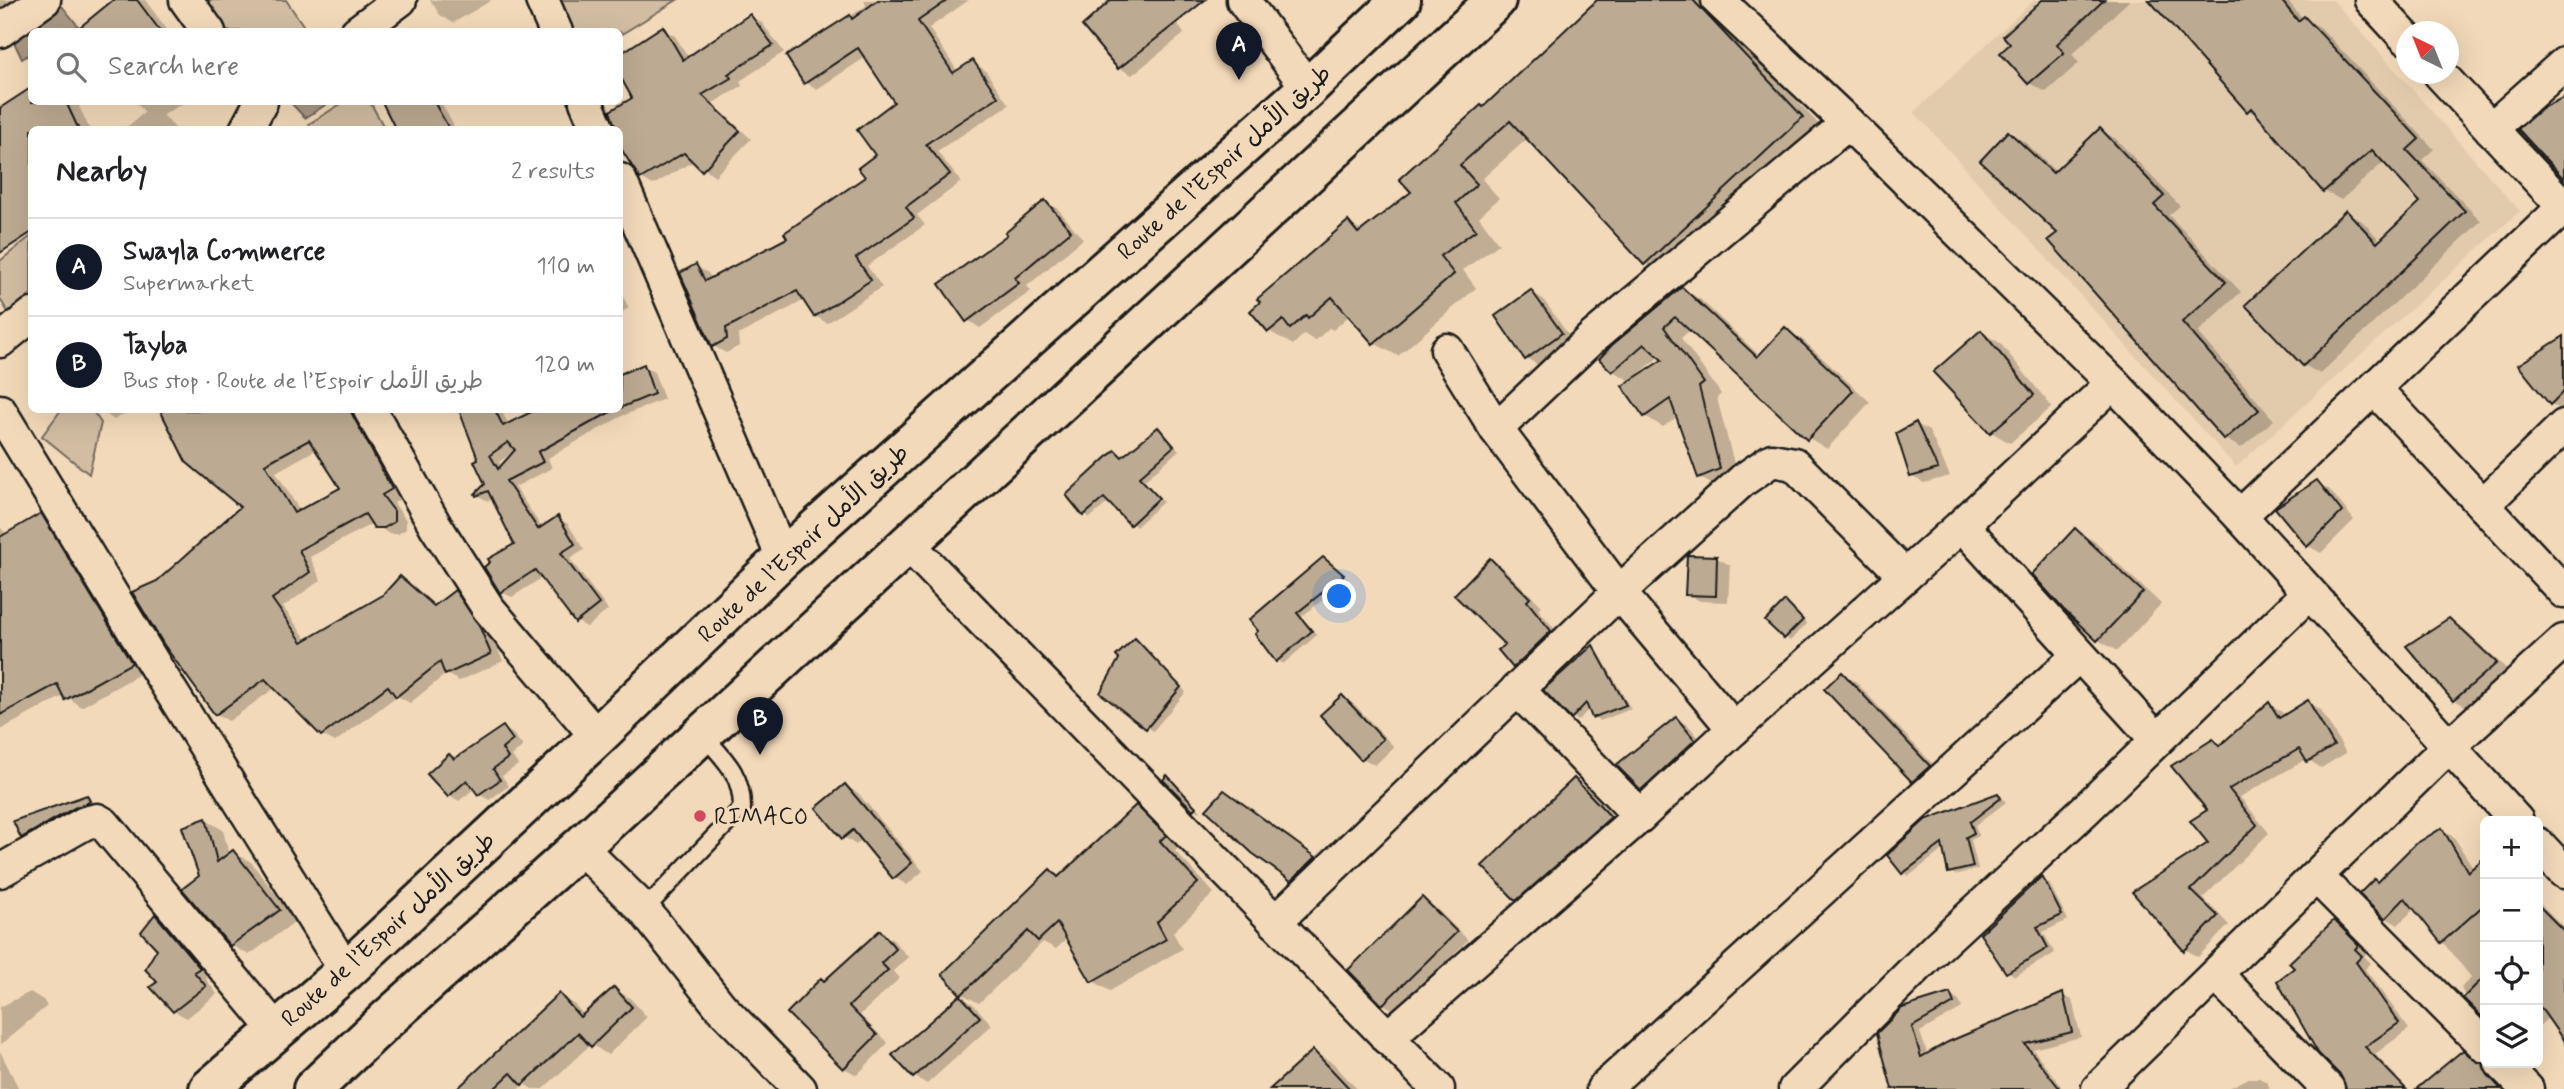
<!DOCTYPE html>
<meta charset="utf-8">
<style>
body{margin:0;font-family:Mynerve,"Playpen Sans Arabic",sans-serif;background:#f6f6f6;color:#202124}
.controls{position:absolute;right:21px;bottom:21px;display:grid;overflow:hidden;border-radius:10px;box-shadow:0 7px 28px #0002}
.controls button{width:63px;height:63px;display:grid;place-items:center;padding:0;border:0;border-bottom:2px solid #e0e0e0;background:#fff;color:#202124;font:35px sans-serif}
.compass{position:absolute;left:2396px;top:21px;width:63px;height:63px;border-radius:50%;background:#fff;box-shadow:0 7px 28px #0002;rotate:317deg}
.you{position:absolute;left:1340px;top:597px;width:24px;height:24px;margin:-18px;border:5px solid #fff;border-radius:50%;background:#1a73e8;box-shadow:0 0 0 10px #1a73e833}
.badge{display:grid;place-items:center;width:46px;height:46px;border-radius:50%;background:#111827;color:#fff;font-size:23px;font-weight:700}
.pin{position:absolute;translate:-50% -58px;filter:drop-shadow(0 2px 4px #0008)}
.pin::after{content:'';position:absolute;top:37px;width:24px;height:21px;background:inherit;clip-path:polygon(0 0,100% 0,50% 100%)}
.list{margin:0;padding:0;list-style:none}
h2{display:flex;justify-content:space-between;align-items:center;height:91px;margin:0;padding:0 28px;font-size:30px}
h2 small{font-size:23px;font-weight:400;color:#757577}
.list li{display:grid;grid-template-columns:46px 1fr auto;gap:21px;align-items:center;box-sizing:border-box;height:98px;padding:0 28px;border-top:2px solid #e0e0e0}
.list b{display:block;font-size:26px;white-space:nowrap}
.list p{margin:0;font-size:23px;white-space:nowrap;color:#757577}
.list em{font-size:23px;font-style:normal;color:#757577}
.icon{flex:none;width:38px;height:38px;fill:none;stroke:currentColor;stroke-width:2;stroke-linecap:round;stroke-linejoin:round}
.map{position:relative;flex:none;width:2564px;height:1089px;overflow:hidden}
.search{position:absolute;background:#fff;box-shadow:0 7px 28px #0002;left:28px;top:28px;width:595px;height:77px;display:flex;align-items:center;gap:18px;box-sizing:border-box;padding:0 24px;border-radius:10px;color:#757577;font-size:26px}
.panel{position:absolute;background:#fff;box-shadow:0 7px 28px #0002;left:28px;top:126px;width:595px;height:287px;border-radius:10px}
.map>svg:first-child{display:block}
</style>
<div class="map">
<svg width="2564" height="1089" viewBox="0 0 2564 1089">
<rect width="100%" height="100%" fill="#f2d9b9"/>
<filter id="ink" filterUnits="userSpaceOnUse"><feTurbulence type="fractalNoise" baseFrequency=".0143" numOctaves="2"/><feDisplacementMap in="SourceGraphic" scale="14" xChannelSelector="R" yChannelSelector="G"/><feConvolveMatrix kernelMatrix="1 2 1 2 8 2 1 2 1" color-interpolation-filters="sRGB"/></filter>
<g filter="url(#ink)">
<!-- built -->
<polygon fill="#e2cbad" points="2034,0 2333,0 2520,211 2236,467 1914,112"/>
<!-- green -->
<g fill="#d2bda2" stroke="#776c5f" stroke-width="2">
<polygon points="202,0 286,0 307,31 219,31"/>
<polygon points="543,0 677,0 620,35 620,32 557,31"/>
<polygon points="344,102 370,102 385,129 311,129 309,124"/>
<polygon points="31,236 31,294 8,312 0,299 0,261"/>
<polygon points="61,410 92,410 101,423 89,474 42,436"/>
</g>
<!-- water -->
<g fill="#a99883" stroke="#71665a" stroke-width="2">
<polygon points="62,6 78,26 68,31 32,32 31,53 22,59 13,40"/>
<polygon points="292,102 330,102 305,118 291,103"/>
</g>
<!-- shadow -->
<g fill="#0003" fill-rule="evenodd">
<polygon points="0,0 38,0 0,28"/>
<polygon points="115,0 145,0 169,32 77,32"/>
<polygon points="430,0 492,0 453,23 440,15"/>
<polygon points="864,0 969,0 929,28 958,72 973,63 985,70 1009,105 937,151 961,182 917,215 925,225 867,266 882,287 827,323 815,316 805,300 738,335 739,346 726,353 713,346 696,266 708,273 712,279 789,238 867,177 877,156 897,103 866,57 817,89 805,82 788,56 866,6"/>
<polygon points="1105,0 1163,0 1184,34 1132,75 1119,68 1109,5"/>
<polygon points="1600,0 1702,0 1825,131 1669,277 1645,263 1528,138 1482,179 1499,198 1479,217 1499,244 1463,270 1476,288 1398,356 1374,343 1350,315 1333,330 1329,328 1315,341 1304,334 1293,345 1269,331 1252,312 1348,223 1363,232 1413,193 1484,108"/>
<polygon points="2043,0 2130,0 2072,54 2079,63 2046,92 2029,83 2003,53 2012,44"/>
<polygon points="2151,0 2287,0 2303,19 2320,27 2434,149 2422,160 2481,221 2320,374 2304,365 2346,212 2362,221 2381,241 2423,202 2385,161 2341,200 2324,191 2261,118 2248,110"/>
<polygon points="750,16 762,23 784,52 740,81 742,86 713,103 751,139 715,176 694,161 653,185 641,178 628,161 620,143 620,130 634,99 620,72 620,56 663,29 675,36 689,58"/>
<polygon points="32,102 77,102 90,130 32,130 0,114 0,110"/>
<polygon points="135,102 186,102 163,115 177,130 123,130 145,112"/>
<polygon points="384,102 441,102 456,130 398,130"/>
<polygon points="2100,130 2116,139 2180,206 2169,215 2241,292 2198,332 2274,420 2241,448 2225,439 2051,240 2059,233 2009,133 2025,142 2056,172"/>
<polygon points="1046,202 1058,209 1083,239 1027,286 1031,291 980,328 968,320 1010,236"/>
<path d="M1682,289L1700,299L1760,356L1785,329L1803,340L1870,402L1827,449L1809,438L1691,329L1681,338L1721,394L1717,398L1738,479L1718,488L1699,477L1678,416L1663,427L1645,416L1632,382L1613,371ZM1660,356L1665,360L1642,375L1640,373Z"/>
<polygon points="620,291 629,308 620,313"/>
<polygon points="1532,292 1543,299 1572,340 1538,365 1526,358"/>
<polygon points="1981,332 2000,343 2052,407 2010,443 1991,432"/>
<polygon points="2564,342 2564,411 2551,404"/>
<path d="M644,366L654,372L664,399L622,416L548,458L552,468L515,487L542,528L558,518L568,524L584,550L570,559L608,610L587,627L577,622L543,577L512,597L501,592L516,544L494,498L488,501L477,495L487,484L463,416L473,410H501L509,425L539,410H620V377ZM516,450L502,467L499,462Z"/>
<polygon points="100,410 131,410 114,420"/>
<path d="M162,410H358L403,497L394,503L406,520V529L398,534H389L373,523L310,557L321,580L283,607L308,641L384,596L401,578L413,585L436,606L455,592L467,599L491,634L503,661L459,681L446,674L410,703L397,696L335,742L322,735L276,687L229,721L216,714L157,583L243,507L188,461ZM317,449L343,489L300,511L276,472Z"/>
<polygon points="1916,424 1929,431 1950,476 1924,483 1911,476"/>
<polygon points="1158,429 1179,450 1144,481 1163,502 1136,527 1110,501 1090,518 1085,514 1115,452 1123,458"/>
<polygon points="2317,482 2330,490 2354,520 2321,553 2308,546 2278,508"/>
<polygon points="41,515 55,523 145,671 81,707 65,695 0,730 0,527 7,535"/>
<polygon points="2075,530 2094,541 2161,604 2117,651 2098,640 2064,608"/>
<polygon points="1717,558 1730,565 1728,602 1700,601 1687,594"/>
<polygon points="1490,561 1503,568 1542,606 1538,609 1563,639 1527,674 1514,667 1501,650 1507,645"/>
<polygon points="1329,563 1348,580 1301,617 1317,635 1283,664 1277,660 1258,634"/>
<polygon points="1785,603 1807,624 1790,641 1785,637"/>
<polygon points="2449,620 2462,628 2509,671 2467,707 2454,700 2409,646"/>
<polygon points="1135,640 1186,692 1153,731 1102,693 1121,659"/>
<polygon points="1593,647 1598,651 1631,709 1600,721 1594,717 1590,708 1578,721 1546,690"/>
<polygon points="1842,674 1855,681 1942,774 1926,788 1913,781"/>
<polygon points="1342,697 1355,705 1394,747 1375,765 1362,758"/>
<polygon points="2308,702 2321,710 2346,753 2321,768 2307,759 2240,797 2269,833 2203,898 2229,925 2198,957 2185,949 2135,892 2211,844 2210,810 2213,741 2221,745 2269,705 2282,712 2285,716"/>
<polygon points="1676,719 1689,726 1707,748 1654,796 1642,789"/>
<polygon points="503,728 513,734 523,746 512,756 518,765 502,776 509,786 489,800 479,794 475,788 459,801 449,795 450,756 456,760"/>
<polygon points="1168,778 1173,781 1201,811 1199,812 1194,809"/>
<polygon points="1574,780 1587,788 1622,825 1529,907 1517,899"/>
<polygon points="846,786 858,793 923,871 907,885 894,877 863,839 856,845 844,837"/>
<polygon points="1998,795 2006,802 1975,826 1979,836 1971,840 1978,869 1955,875 1949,871 1944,849 1909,876 1903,873"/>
<polygon points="87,797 95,804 28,840 23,837"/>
<polygon points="1235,799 1326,865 1303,886 1292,880"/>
<polygon points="1136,807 1153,817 1181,846 1175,851 1214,893 1173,932 1182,949 1110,991 1093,981 1068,938 1056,949 1043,942 979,1003 962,994 1050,871 1061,877"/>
<polygon points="206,820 223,830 229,855 233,852 251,862 296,921 249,955 231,945 201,877"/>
<polygon points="2442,830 2454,837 2474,869 2485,859 2485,1019 2465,997 2461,987 2471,977 2415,908 2398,925 2386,918 2378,883"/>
<polygon points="2042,878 2049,883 2068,920 2043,932 2055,953 2015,976 2007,971"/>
<polygon points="1422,899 1435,907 1468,940 1396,1011 1383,1004"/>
<polygon points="2538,901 2564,928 2564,1038 2549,1017 2538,1027"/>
<polygon points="156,916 168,923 211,975 206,979 217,994 187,1018 174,1011 159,982"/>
<polygon points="2334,922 2345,929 2368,952 2364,956 2371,963 2365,969 2409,1029 2375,1054 2397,1077 2384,1089 2347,1089 2296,968"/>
<polygon points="880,933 893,940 908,957 893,971 900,978 860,1015 888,1043 857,1075 844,1068 825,983"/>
<polygon points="614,989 630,998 647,1017 608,1055 591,1044 543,1089 532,1089 524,1084 519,1089 459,1089 559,996 575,1005 584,1015"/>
<polygon points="30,992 43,1000 47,1006 0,1045 0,1007"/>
<polygon points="1950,995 1959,1001 1962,1008 1920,1032 1927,1053 2062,995 2072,1000 2081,1037 2033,1049 2061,1086 2057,1089 1894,1089 1895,1063 1879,1033"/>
<polygon points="960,997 973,1004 992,1025 927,1084 914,1076"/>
<polygon points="0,1051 19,1089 0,1089"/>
<polygon points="1314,1052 1333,1063 1357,1089 1283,1089"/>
<polygon points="2463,1052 2496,1073 2505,1089 2419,1089"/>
<polygon points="2249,1078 2259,1078 2267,1082 2270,1089 2227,1089"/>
</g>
<!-- building -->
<g fill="#bdaa92" stroke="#1c1c1c" stroke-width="2" fill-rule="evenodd">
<polygon points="113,0 137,0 161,32 74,32"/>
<polygon points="878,0 948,0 918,21 953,73 973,60 998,97 926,144 950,174 906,207 914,218 856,258 871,280 814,317 797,291 726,328 727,339 712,347 680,273 696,264 705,281 787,238 784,233 865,177 858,168 875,155 857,130 894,102 858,48 804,84 786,56 850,15 852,19"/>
<polygon points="1111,0 1205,0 1118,69 1082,26"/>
<polygon points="1597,0 1693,0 1803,117 1644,265 1510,121 1460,165 1477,184 1456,203 1476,230 1440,256 1454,274 1373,344 1332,297 1308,318 1306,315 1290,329 1283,320 1268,332 1250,311 1260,302 1257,299 1348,221 1358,233 1411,192 1399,179 1481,105 1483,107"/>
<polygon points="2042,0 2104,0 2057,44 2064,53 2028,84 2000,53 2010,44 2003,36"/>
<polygon points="2149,0 2281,0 2298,21 2304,16 2419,139 2407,150 2465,211 2303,366 2245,305 2346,210 2377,243 2420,202 2372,150 2323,192 2251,108 2247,112"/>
<polygon points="750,14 773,45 728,74 731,78 702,95 740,131 702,171 684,153 640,179 620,147 620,130 616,130 610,111 632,98 620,76 620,54 663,26 683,60"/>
<polygon points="32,87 32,102 66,102 79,130 32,130 32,232 0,253 0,108"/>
<polygon points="2564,97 2564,179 2518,129 2542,108"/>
<polygon points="382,102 434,102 450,130 396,130"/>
<polygon points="2100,128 2164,196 2154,205 2226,282 2182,322 2259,410 2224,440 2048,240 2057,233 1980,161 2008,131 2053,173"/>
<polygon points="1045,200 1071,231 1015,278 1019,283 966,322 939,284 1007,235 1005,233"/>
<polygon points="1682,287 1757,357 1785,327 1853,391 1807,440 1675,317 1664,327 1704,383 1699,387 1720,469 1698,478 1670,399 1644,417 1622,386 1662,360 1644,344 1612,372 1599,359 1612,345"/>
<polygon points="1531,290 1562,333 1525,360 1495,316"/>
<polygon points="1981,330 2034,395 1990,433 1933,372"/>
<polygon points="2564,336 2564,391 2550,405 2518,365"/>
<polygon points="644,364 654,394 620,408 620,374"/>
<path d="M160,410H350L392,489L382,495L394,511V522L384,528H374L365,514L299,550L310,572L272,599L302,642L383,595L400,576L434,606L455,590L479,625L491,654L445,675L440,662L396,697L388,686L321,736L265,679L215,715L164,645L132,592L157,581L240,507L186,462ZM309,440L340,488L294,513L265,464Z"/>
<path d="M459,410H495L503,426L535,410H614L538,452L543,462L506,481L538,529L558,516L575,544L561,553L599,604L575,623L535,570L500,593L484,567L490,562L488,559L514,544L488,491L476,496L475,494L485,484L474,461L478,459ZM508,442L515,450L498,469L490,455Z"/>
<polygon points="1916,422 1938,469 1910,477 1896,433"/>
<polygon points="1158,427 1174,446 1139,477 1159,498 1130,525 1104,498 1083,516 1066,495 1115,450 1122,457"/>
<polygon points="2317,480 2342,512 2307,547 2275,508"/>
<polygon points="41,513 132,663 65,700 57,684 0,715 0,537"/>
<polygon points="2075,528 2143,592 2097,641 2063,609 2032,574"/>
<polygon points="1687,555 1717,556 1716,596 1685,595"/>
<polygon points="1323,557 1344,575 1297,613 1312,631 1276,662 1255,634 1258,631 1249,620"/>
<polygon points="1490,558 1530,598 1527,601 1551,631 1513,668 1498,650 1505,645 1454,595"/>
<polygon points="1785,601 1803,620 1784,639 1765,621"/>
<polygon points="2449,618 2497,663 2453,701 2406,646"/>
<polygon points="1135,638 1181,687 1146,729 1100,693 1119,659 1116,656"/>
<polygon points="1593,645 1626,705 1592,718 1586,703 1571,719 1543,690"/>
<polygon points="1842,672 1930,766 1912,782 1824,689"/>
<polygon points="1342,695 1383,739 1361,760 1320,715"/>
<polygon points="2308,700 2334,746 2307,762 2299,749 2229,789 2257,825 2191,890 2218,916 2184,951 2132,892 2208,843 2190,821 2207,810 2171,766 2213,739 2219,746 2269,702 2279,718"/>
<polygon points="1676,717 1695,740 1641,790 1616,765"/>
<polygon points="503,726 513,740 502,749 508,758 493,769 500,780 478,795 467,780 448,797 427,774 449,754 454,759"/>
<polygon points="1167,775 1196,807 1193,810 1163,780"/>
<polygon points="1574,778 1611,817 1516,901 1482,866"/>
<polygon points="845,784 912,863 893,879 853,830 842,839 816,808"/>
<polygon points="1224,790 1316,857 1291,881 1252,853 1206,810"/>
<polygon points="1998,793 2001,798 1970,822 1974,833 1966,837 1973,867 1948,873 1942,844 1902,874 1887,855 1925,820"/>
<polygon points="87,795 90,801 86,804 76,807 21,838 13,821"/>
<polygon points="1136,805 1166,835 1160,841 1198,883 1157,922 1166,939 1091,982 1057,923 1038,941 1028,931 961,995 942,974 1050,869 1058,877"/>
<polygon points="206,818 217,862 233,850 280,910 230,946 182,889 199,876 182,827"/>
<polygon points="2442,828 2468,872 2485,857 2485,904 2441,943 2405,898 2385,919 2359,894 2374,879 2377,882 2414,845"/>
<polygon points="2042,876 2062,915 2037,927 2048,948 2006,973 1980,934"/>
<polygon points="1422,897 1457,932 1382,1005 1348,970"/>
<polygon points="2538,905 2564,931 2564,1041 2538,1004"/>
<polygon points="155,914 200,968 194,972 206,986 173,1012 150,987 157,982 145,969 157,949 141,932"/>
<polygon points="2334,920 2359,945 2355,949 2362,956 2356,962 2399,1023 2365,1047 2406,1089 2346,1089 2341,1076 2318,1053 2277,981 2294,968 2289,963"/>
<polygon points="880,930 896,949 881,963 888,970 849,1006 877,1035 843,1069 787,1013 821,978 824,981"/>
<polygon points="2485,976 2485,1020 2463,998"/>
<polygon points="614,987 632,1007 591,1047 578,1033 522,1085 511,1073 494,1089 457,1089 559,993 580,1017"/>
<polygon points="1950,993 1954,1003 1912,1027 1921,1057 1948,1042 2063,993 2072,1032 2025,1044 2060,1089 1892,1089 1877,1033 1902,1008"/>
<polygon points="960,995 980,1017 913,1078 892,1055"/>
<polygon points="1313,1050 1350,1089 1270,1089"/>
<polygon points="2463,1050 2473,1059 2483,1064 2488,1075 2501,1089 2416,1089"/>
</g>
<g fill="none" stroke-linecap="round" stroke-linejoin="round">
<!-- lane casing -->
<g stroke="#1c1c1c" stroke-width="21">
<path id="lane" d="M644,910L742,808C742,773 724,759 702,734"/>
</g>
<!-- street casing -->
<g stroke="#1c1c1c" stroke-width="37">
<g id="street">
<polyline points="186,0 209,32"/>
<polyline points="542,0 556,32"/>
<polyline points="1243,0 1308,88"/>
<polyline points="1718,0 1848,123 2113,383 2240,516 2517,821"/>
<polyline points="2371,0 2406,38"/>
<polyline points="0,31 44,0"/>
<polyline points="357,32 400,0"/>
<polyline points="2440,74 2564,207"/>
<polyline points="586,102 598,130"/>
<polyline points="2491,129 2564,64"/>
<polyline points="246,130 261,102"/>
<polyline points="620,180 783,558"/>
<polyline points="0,341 32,315"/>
<polyline points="1447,350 1496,429 1619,592 1734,729"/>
<polyline points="2375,389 2564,592"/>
<polyline points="370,410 435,525 488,608 597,737"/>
<polyline points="0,411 157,669 346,971"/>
<polyline points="1496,429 1592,338 1848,123"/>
<polyline points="2483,505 2564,426"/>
<polyline points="2240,516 2564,207"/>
<polyline points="1962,525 2157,740"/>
<polyline points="908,544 1438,1089"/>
<polyline points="1517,689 1640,816"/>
<polyline points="2538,844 2564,872"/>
<polyline points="580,847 644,910 720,1006 800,1089"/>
<polyline points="0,871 85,823 97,820 104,824 277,1031"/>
<polyline points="2316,876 2485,1046"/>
<polyline points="1275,922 1619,592 1743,480 1772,460 1794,464 1905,576"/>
<polyline points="2216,974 2328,1089"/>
<polyline points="1387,1038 1640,816 1734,729 1962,525 2113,383"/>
<polyline points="2501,1063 2527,1089"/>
<polyline points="1603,1089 2079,655"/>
<polyline points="1795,1089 1938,946 2084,811 2309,593"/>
<polyline points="2098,1089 2448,747 2564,641"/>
</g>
</g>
<!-- highway casing -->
<g stroke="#1c1c1c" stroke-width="44">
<g id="highway">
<polyline points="209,1089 346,971 597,737 783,558 1308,88 1401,0"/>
<polyline points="313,1089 386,1020 580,847 1496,0"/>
</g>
</g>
<!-- lane -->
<use href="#lane" stroke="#f2d9b9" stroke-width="16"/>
<!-- street -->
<use href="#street" stroke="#f2d9b9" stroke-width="32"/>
<!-- highway -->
<use href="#highway" stroke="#f2d9b9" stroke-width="38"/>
</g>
</g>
<!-- markers -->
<circle fill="#d1495b" stroke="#f2d9b9" stroke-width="2.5" cx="700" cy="816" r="7"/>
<g text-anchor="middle" stroke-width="6" stroke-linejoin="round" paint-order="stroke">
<!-- street labels -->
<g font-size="24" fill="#1c1c1c" stroke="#f2d9b9">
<text transform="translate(1224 162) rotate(-42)" y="8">Route de l’Espoir طريق الأمل</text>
<text transform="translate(803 543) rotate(-43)" y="8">Route de l’Espoir طريق الأمل</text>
<text transform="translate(388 929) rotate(-42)" y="8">Route de l’Espoir طريق الأمل</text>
</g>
<!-- poi labels -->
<g font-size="24" fill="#1c1c1c" stroke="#f2d9b9" text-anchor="start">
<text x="714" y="824">RIMACO</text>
</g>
</g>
</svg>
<div class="controls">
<button>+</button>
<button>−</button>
<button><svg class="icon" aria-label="locate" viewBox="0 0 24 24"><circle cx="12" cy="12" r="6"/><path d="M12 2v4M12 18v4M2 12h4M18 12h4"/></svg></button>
<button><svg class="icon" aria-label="layers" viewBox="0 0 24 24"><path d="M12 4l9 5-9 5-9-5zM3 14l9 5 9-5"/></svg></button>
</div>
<svg class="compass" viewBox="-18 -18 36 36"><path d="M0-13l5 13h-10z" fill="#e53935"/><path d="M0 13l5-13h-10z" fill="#757577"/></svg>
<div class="you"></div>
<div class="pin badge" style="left:1239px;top:80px">A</div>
<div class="pin badge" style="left:760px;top:755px">B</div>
<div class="search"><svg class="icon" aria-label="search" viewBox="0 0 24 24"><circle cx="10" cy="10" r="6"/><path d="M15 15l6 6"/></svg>Search here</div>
<section class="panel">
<h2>Nearby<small>2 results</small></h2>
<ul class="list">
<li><span class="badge">A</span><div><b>Swayla Commerce</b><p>Supermarket</p></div><em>110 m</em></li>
<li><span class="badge">B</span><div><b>Tayba</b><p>Bus stop · Route de l’Espoir طريق الأمل</p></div><em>120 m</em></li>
</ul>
</section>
</div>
